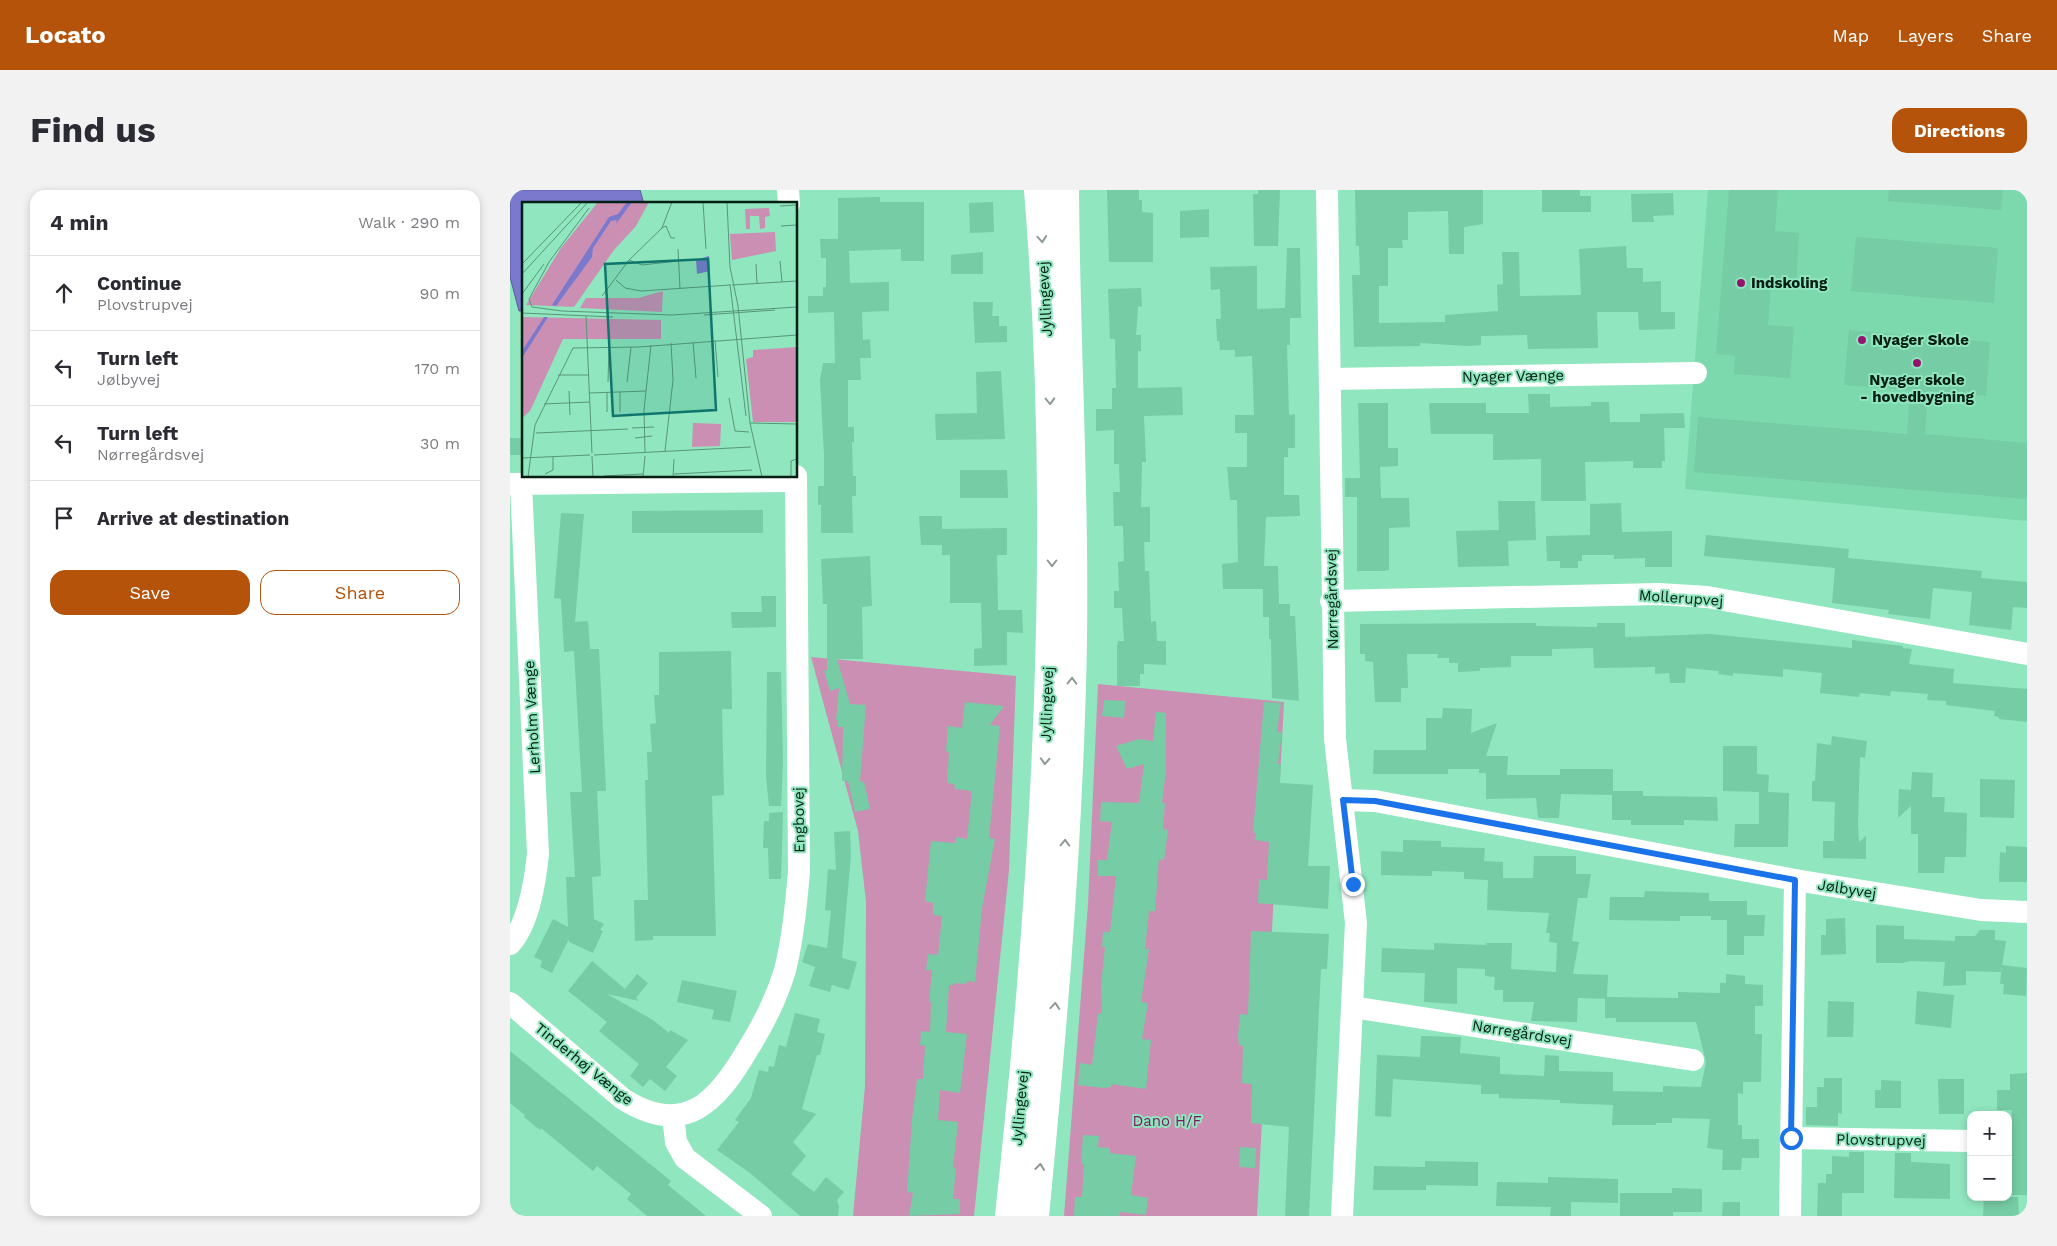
<!DOCTYPE html>
<meta charset="utf-8">
<style>
body{margin:0;font-family:"Work Sans",sans-serif;background:#f2f2f3;color:#2b2b33}
.controls{position:absolute;right:15px;bottom:15px;display:grid;overflow:hidden;border-radius:10px;box-shadow:0 2px 8px #0003}
.controls button{width:45px;height:45px;display:grid;place-items:center;padding:0;border:0;border-bottom:1px solid #e1e1e2;background:#fff;color:#2b2b33;font:25px sans-serif}
.stop{position:absolute;width:15px;height:15px;margin:-11px;border:4px solid #1a73e8;border-radius:50%;background:#fff}
.stop.end{background:#1a73e8;border-color:#fff;box-shadow:0 1px 5px #0008}
.list{margin:0;padding:0;list-style:none}
h2{display:flex;justify-content:space-between;align-items:center;height:65px;margin:0;padding:0 20px;font-size:21px}
h2 small{font-size:16px;font-weight:400;color:#7c7c81}
.list li{display:grid;grid-template-columns:32px 1fr auto;gap:15px;align-items:center;box-sizing:border-box;height:75px;padding:0 20px;border-top:1px solid #e1e1e2}
.list b{display:block;font-size:19px;white-space:nowrap}
.list p{margin:0;font-size:16px;white-space:nowrap;color:#7c7c81}
.list em{font-size:16px;font-style:normal;color:#7c7c81}
.actions{display:flex;gap:10px;padding:15px 20px}
.actions a{flex:1;padding:11px 0;border:1px solid #b45309;border-radius:15px;text-align:center;font-size:18px;color:#b45309}
.actions .main{background:#b45309;color:#fff}
.icon{flex:none;width:28px;height:28px;fill:none;stroke:currentColor;stroke-width:2;stroke-linecap:round;stroke-linejoin:round}
.map{position:relative;flex:none;width:1517px;height:1026px;overflow:hidden;border-radius:15px}
header{display:flex;align-items:center;gap:30px;box-sizing:border-box;height:70px;padding:0 25px;background:#b45309;color:#fff}
header strong{font-size:24px}
nav{display:flex;gap:28px;margin-inline-start:auto;font-size:18px}
.intro{display:flex;align-items:center;justify-content:space-between;box-sizing:border-box;height:120px;padding:0 30px}
h1{margin:0;font-size:35px}
.button{padding:12px 22px;border-radius:15px;background:#b45309;color:#fff;font-size:18px;font-weight:700}
main{display:flex;gap:30px;padding:0 30px}
aside{flex:1;background:#fff;border-radius:15px;box-shadow:0 2px 8px #0003}
.map>svg:first-child{display:block}
</style>
<header>
<strong>Locato</strong>
<nav><a>Map</a><a>Layers</a><a>Share</a></nav>
</header>
<div class="intro"><h1>Find us</h1><a class="button">Directions</a></div>
<main>
<aside>
<h2>4 min<small>Walk · 290 m</small></h2>
<ul class="list">
<li><svg class="icon" aria-label="ahead" viewBox="0 0 24 24"><path d="M12 20V5M6 11l6-6 6 6"/></svg><div><b>Continue</b><p>Plovstrupvej</p></div><em>90 m</em></li>
<li><svg class="icon" aria-label="left" viewBox="0 0 24 24"><path d="M17 20v-9H6M10 6l-5 5 5 5"/></svg><div><b>Turn left</b><p>Jølbyvej</p></div><em>170 m</em></li>
<li><svg class="icon" aria-label="left" viewBox="0 0 24 24"><path d="M17 20v-9H6M10 6l-5 5 5 5"/></svg><div><b>Turn left</b><p>Nørregårdsvej</p></div><em>30 m</em></li>
<li><svg class="icon" aria-label="arrive" viewBox="0 0 24 24"><path d="M6 21V4h12l-3 4 3 4H6"/></svg><div><b>Arrive at destination</b></div></li>
</ul>
<div class="actions"><a class="main">Save</a><a>Share</a></div>
</aside>
<div class="map">
<svg width="1517" height="1026" viewBox="0 0 1517 1026">
<rect width="100%" height="100%" fill="#90e6be"/>
<!-- built -->
<polygon fill="#7cd9ae" points="1198,0 1517,0 1517,331 1175,299"/>
<!-- green -->
<g fill="#cb8fb3">
<polygon points="301,467 506,486 499,680 464,1026 343,1026 355,896 356,712 348,641"/>
<polygon points="588,494 774,512 747,1026 554,1026 578,714"/>
</g>
<!-- water -->
<polygon fill="#7a79cd" stroke="#565e95" points="0,0 130,0 134,14 14,14 14,121 9,121 0,87"/>
<!-- building -->
<g fill="#76cca4">
<polygon points="597,0 629,0 629,10 632,10 632,22 643,23 643,72 599,72"/>
<polygon points="748,0 770,0 768,56 744,56 743,4 748,4"/>
<polygon points="845,0 973,0 973,34 954,37 954,64 939,64 938,21 898,22 898,50 892,50 893,58 878,58 878,96 869,96 869,133 935,132 935,125 988,121 987,95 993,94 992,62 1009,62 1010,106 1071,105 1069,59 1116,56 1117,78 1133,78 1133,92 1151,91 1151,122 1165,122 1165,139 1129,140 1128,122 1087,122 1088,158 1018,159 1017,145 971,146 971,155 958,156 910,153 910,156 844,157 842,85 850,85 849,56 846,56"/>
<polygon points="1032,0 1070,0 1070,6 1081,6 1081,22 1032,22"/>
<polygon points="1219,0 1268,0 1265,41 1289,43 1286,95 1261,93 1258,135 1284,137 1280,188 1224,184 1225,166 1206,164"/>
<polygon points="1379,0 1493,0 1491,20 1378,11"/>
<polygon points="1163,3 1164,25 1143,26 1144,32 1122,32 1121,4"/>
<polygon points="370,7 370,12 414,12 414,71 391,71 391,59 339,61 340,93 379,92 379,121 352,122 353,150 360,149 361,168 350,168 351,190 338,190 338,237 344,237 344,252 342,252 343,286 346,286 346,306 342,306 343,343 311,343 311,315 308,315 308,296 314,296 314,265 310,190 313,173 325,173 324,122 298,123 298,106 313,106 313,97 316,97 316,68 311,68 310,49 328,49 328,8"/>
<polygon points="483,12 484,42 460,43 459,13"/>
<polygon points="699,19 699,47 670,48 670,21"/>
<polygon points="1346,47 1488,58 1484,113 1341,101"/>
<polygon points="777,58 790,58 791,128 780,128 780,155 777,155 779,225 785,224 785,258 778,258 778,267 774,267 774,305 789,305 790,326 756,327 754,376 768,376 769,414 780,414 780,426 785,426 789,511 762,508 761,449 759,449 759,427 753,427 753,399 713,399 712,374 728,372 727,310 720,310 717,277 737,277 737,243 725,243 725,225 744,225 742,166 725,167 725,160 710,160 709,151 707,151 706,129 711,129 710,99 701,100 700,77 747,76 747,119 775,118"/>
<polygon points="473,62 473,84 441,84 441,65"/>
<polygon points="631,98 632,116 628,117 626,145 631,145 631,161 628,161 628,198 672,197 673,225 634,226 636,272 632,272 631,317 640,317 640,352 634,352 635,381 639,381 641,432 646,431 647,451 656,451 656,475 634,474 634,484 630,484 630,496 607,496 607,457 608,451 614,451 612,418 604,418 604,401 609,401 608,372 614,371 613,336 604,336 603,302 610,302 609,274 604,274 604,240 586,241 586,219 602,219 602,198 606,198 605,149 600,149 598,99"/>
<polygon points="463,112 483,112 482,126 489,126 489,136 497,136 497,152 465,153"/>
<polygon points="1339,140 1480,152 1476,206 1418,201 1415,244 1517,253 1517,309 1184,282 1188,227 1397,244 1400,200 1334,195"/>
<polygon points="491,181 495,249 426,250 425,224 467,223 466,182"/>
<polygon points="1018,204 1040,204 1040,217 1081,216 1081,212 1099,212 1100,232 1130,232 1130,224 1174,223 1175,238 1154,238 1155,271 1152,271 1152,278 1123,278 1123,271 1075,272 1076,311 1031,311 1031,269 983,270 983,244 921,244 919,213 976,213 976,223 1019,223"/>
<polygon points="848,213 878,213 878,258 888,258 888,276 870,277 871,308 899,308 900,337 879,338 879,380 873,381 847,381 847,307 835,307 835,288 850,288"/>
<rect x="0" y="248" width="14" height="17"/>
<polygon points="450,280 497,280 498,308 450,308"/>
<polygon points="988,311 1025,311 1026,350 998,351 999,376 948,377 946,341 989,340"/>
<polygon points="1111,313 1112,342 1162,341 1162,377 1135,377 1135,368 1104,369 1104,365 1072,365 1072,371 1068,371 1068,378 1050,378 1050,371 1037,371 1036,346 1080,345 1080,314"/>
<polygon points="253,320 253,343 122,343 122,321"/>
<polygon points="51,323 74,324 65,432 78,431 80,459 89,459 96,601 87,601 91,686 82,687 84,729 94,734 90,740 93,741 83,763 59,752 59,749 42,783 30,777 32,771 24,767 43,729 58,737 56,687 65,687 60,602 72,602 64,461 54,462 51,409 44,408"/>
<polygon points="409,326 432,326 432,339 497,338 497,365 487,365 488,420 512,420 513,443 497,442 497,475 464,476 464,459 472,458 471,413 440,413 440,365 432,365 432,355 411,355"/>
<polygon points="1196,345 1339,359 1338,368 1472,381 1471,388 1517,392 1517,418 1503,417 1501,440 1459,435 1462,402 1423,398 1420,429 1378,424 1379,420 1322,413 1325,378 1194,366"/>
<polygon points="360,366 362,416 352,417 353,469 327,469 340,514 356,515 350,591 354,592 360,619 345,622 338,591 332,591 333,537 328,537 328,530 326,530 329,498 320,501 314,481 317,480 317,414 313,414 311,369"/>
<polygon points="251,406 266,406 266,437 222,438 221,422 252,422"/>
<polygon points="1026,433 1026,436 1087,437 1087,433 1115,433 1115,447 1200,444 1342,458 1342,450 1393,456 1393,458 1402,459 1399,474 1444,479 1443,493 1517,499 1517,532 1489,529 1489,527 1484,526 1485,521 1436,515 1436,511 1417,510 1418,504 1381,501 1380,506 1350,503 1349,507 1310,503 1312,483 1273,479 1273,487 1223,483 1223,486 1208,484 1209,481 1176,478 1175,493 1160,493 1159,483 1145,484 1145,477 1084,478 1083,458 1042,459 1042,466 1001,466 1001,477 970,478 970,481 948,482 948,473 939,473 939,468 927,468 928,464 897,464 898,498 891,498 891,512 865,512 863,472 855,471 855,464 850,464 850,434"/>
<polygon points="221,461 222,519 212,519 214,605 202,606 206,746 143,746 143,750 125,751 124,710 138,710 135,590 138,590 137,562 142,562 140,534 146,533 144,505 149,505 149,462"/>
<polygon points="257,482 271,482 273,573 271,616 259,616 256,587"/>
<polygon points="594,510 615,511 614,528 592,526"/>
<polygon points="455,512 494,516 480,535 490,536 479,648 485,649 472,718 465,792 457,791 456,794 444,793 443,795 439,795 436,842 457,844 450,903 430,900 428,930 448,932 443,978 446,978 443,1009 450,1009 450,1024 399,1026 403,1003 397,1002 402,930 407,889 413,889 415,856 410,855 411,841 420,842 421,812 419,812 422,780 416,780 418,764 428,765 432,726 423,725 423,713 415,711 421,651 445,653 446,647 457,649 462,601 445,599 444,594 437,593 439,562 436,561 438,536 452,538"/>
<polygon points="754,512 771,513 767,542 772,542 768,574 771,574 770,593 803,595 798,676 820,676 818,719 748,713 749,689 757,690 759,652 745,650 746,643 743,643"/>
<polygon points="933,518 962,519 961,543 987,533 976,566 998,566 997,585 1050,585 1050,579 1103,579 1103,601 1133,601 1133,606 1207,607 1208,631 1174,630 1174,635 1121,635 1121,630 1102,630 1102,605 1051,604 1049,628 1028,628 1026,608 976,609 976,583 969,583 969,579 938,579 938,584 863,584 864,560 916,560 916,528 932,528"/>
<polygon points="646,522 656,523 656,581 652,613 655,613 653,639 658,640 654,670 649,669 645,721 639,721 635,759 639,759 631,812 638,813 632,849 641,850 636,899 601,894 601,897 594,898 568,895 570,873 582,875 588,824 592,823 591,795 595,757 592,757 593,742 600,742 606,686 588,686 588,670 597,670 602,632 590,631 591,612 629,613 634,574 617,579 606,556 629,549 643,551"/>
<polygon points="1322,546 1357,551 1355,568 1350,567 1348,634 1349,652 1356,646 1356,669 1313,668 1313,651 1324,651 1325,612 1302,611 1302,591 1305,591 1307,553 1321,555"/>
<polygon points="1213,556 1247,556 1247,584 1259,585 1258,602 1279,603 1278,657 1224,657 1225,634 1249,634 1249,602 1213,601"/>
<polygon points="1402,582 1423,583 1422,607 1435,607 1434,622 1457,623 1456,667 1435,667 1434,683 1408,683 1408,644 1401,644 1401,616 1388,628 1389,599 1401,600"/>
<polygon points="1470,589 1505,590 1504,628 1470,627"/>
<polygon points="273,622 271,689 259,689 258,658 253,658 254,631 259,631 259,623"/>
<polygon points="340,641 341,665 332,768 347,772 339,800 322,795 320,802 299,796 305,777 292,772 298,754 317,758 321,721 315,720 318,679 326,680 324,642"/>
<polygon points="893,650 931,651 931,657 975,658 974,671 993,672 993,688 1023,688 1024,666 1066,666 1066,684 1081,684 1077,708 1068,708 1062,751 1069,752 1063,784 1098,785 1097,807 1168,808 1168,802 1210,803 1210,793 1216,793 1216,784 1235,786 1235,794 1253,795 1253,816 1245,816 1245,844 1252,844 1251,892 1233,892 1233,904 1228,903 1228,935 1232,935 1232,949 1249,949 1249,968 1232,968 1231,980 1212,980 1213,960 1197,958 1200,929 1162,928 1162,933 1146,933 1146,935 1102,935 1103,915 1050,913 1050,910 989,908 989,904 971,904 971,895 883,889 881,927 865,926 867,865 910,867 911,846 951,847 950,863 990,867 990,884 1034,886 1035,865 1049,866 1049,881 1103,882 1103,901 1153,902 1153,896 1191,897 1196,872 1186,832 1106,832 1106,828 1095,828 1095,809 1068,808 1067,832 1021,831 1024,812 993,812 993,800 984,800 985,787 975,786 975,779 947,778 947,814 914,812 915,783 871,782 872,758 924,760 924,753 976,755 976,753 1002,753 1001,779 1046,782 1047,753 1039,752 1040,743 1036,743 1039,723 977,720 978,690 954,689 954,682 922,681 922,686 871,685 871,661 893,662"/>
<polygon points="1496,656 1517,657 1517,692 1489,692 1490,662 1496,663"/>
<polygon points="1135,701 1199,703 1199,711 1237,711 1237,725 1255,725 1254,746 1234,746 1234,765 1217,765 1217,730 1201,730 1201,726 1170,726 1170,731 1099,730 1100,707 1134,707"/>
<polygon points="1335,728 1336,764 1311,765 1311,745 1316,745 1316,729"/>
<polygon points="1366,735 1394,736 1394,749 1445,751 1445,746 1465,746 1470,740 1485,740 1485,750 1496,751 1491,782 1456,781 1456,795 1433,796 1435,772 1400,771 1392,773 1366,773"/>
<polygon points="741,741 819,744 817,779 811,779 799,1026 775,1026 779,937 741,933 742,894 732,893 733,856 729,855 728,845 730,824 738,825"/>
<polygon points="82,771 115,799 127,784 138,793 126,808 129,811 97,804 143,830 159,843 160,840 178,850 156,877 167,886 155,901 140,889 133,897 120,886 129,874 89,841 97,832 58,801"/>
<polygon points="1492,775 1517,778 1516,806 1493,804 1494,794 1490,794"/>
<polygon points="172,790 227,801 220,832 202,829 204,820 167,812"/>
<polygon points="1407,801 1444,805 1441,838 1405,834"/>
<polygon points="1318,811 1344,812 1343,847 1317,847"/>
<polygon points="285,823 310,829 307,842 315,844 310,865 307,865 292,919 306,924 283,952 296,966 281,984 304,1002 316,987 334,1002 327,1010 329,1017 328,1026 290,1026 240,983 207,960 229,932 225,930 241,908 249,880 258,882 259,876 264,877 269,855 276,857"/>
<polygon points="0,861 161,991 158,995 196,1026 137,1026 117,1009 121,1004 87,976 83,981 31,938 30,940 14,927 15,925 0,913"/>
<polygon points="1517,883 1517,1005 1498,1005 1502,920 1487,920 1487,900 1500,900 1500,884"/>
<polygon points="1314,888 1332,888 1332,924 1328,923 1328,936 1296,935 1296,917 1307,917 1307,897 1314,897"/>
<polygon points="1428,889 1454,889 1454,924 1429,924"/>
<polygon points="1371,890 1391,891 1391,918 1365,918 1365,900 1371,900"/>
<polygon points="573,945 589,946 588,957 600,958 600,963 626,966 621,1005 638,1008 636,1025 610,1022 610,1026 564,1026 565,1007 572,1007 574,974 571,974"/>
<polygon points="730,957 746,958 745,978 729,977"/>
<polygon points="1339,962 1354,962 1354,1003 1332,1003 1332,1026 1307,1026 1308,993 1316,993 1316,984 1322,984 1322,966 1339,967"/>
<polygon points="1385,963 1401,963 1401,972 1440,974 1440,1009 1384,1008"/>
<polygon points="915,971 968,972 968,996 916,995 916,1000 863,1000 864,976 915,977"/>
<polygon points="1038,987 1108,989 1108,1013 1061,1012 1061,1026 1040,1026 1041,1017 986,1016 987,992 1038,993"/>
<polygon points="1162,998 1192,999 1192,1022 1163,1022 1163,1026 1110,1026 1110,1003 1162,1003"/>
<polygon points="1474,1007 1508,1007 1509,1026 1473,1026"/>
<polygon points="1213,1012 1230,1012 1230,1026 1212,1026"/>
</g>
<g fill="none" stroke-linecap="round" stroke-linejoin="round">
<!-- minor -->
<g stroke="#fff" stroke-width="22">
<polyline points="278,0 279,14"/>
<polyline points="817,0 825,549 846,733 832,1026"/>
<polyline points="820,189 1186,183"/>
<polyline points="0,294 286,291"/>
<polyline points="821,411 1149,404 1197,407 1517,464"/>
<polyline points="833,610 865,611 1285,690 1471,720 1517,722"/>
<path d="M0,754C19,733 25,692 28,664L11,294"/>
<path d="M0,813L113,909C175,948 207,912 238,859C253,835 267,807 275,780C283,748 286,715 289,682L286,286"/>
<polyline points="842,817 1183,870"/>
<polyline points="163,926 166,952 175,968 251,1026"/>
<polyline points="1281,948 1461,951"/>
<polyline points="1280,1026 1285,690"/>
</g>
<!-- tertiary -->
<g stroke="#fff" stroke-width="28">
<path d="M499,1026C536,685 556,342 528,0"/>
<path d="M525,1026C542,849 557,673 562,496C567,330 556,165 555,0"/>
</g>
</g>
<!-- one-way arrows -->
<defs><path id="oneway-chevron" d="M-2-3.5L2.5 0L-2 3.5" fill="none" stroke-width="1.6" stroke-linecap="round" stroke-linejoin="round" transform="scale(1.25)"/></defs>
<g stroke="#8e9a94">
<use href="#oneway-chevron" transform="translate(532 49) rotate(85)"/>
<use href="#oneway-chevron" transform="translate(540 211) rotate(88)"/>
<use href="#oneway-chevron" transform="translate(542 373) rotate(90)"/>
<use href="#oneway-chevron" transform="translate(562 491) rotate(-89)"/>
<use href="#oneway-chevron" transform="translate(535 571) rotate(93)"/>
<use href="#oneway-chevron" transform="translate(555 653) rotate(-88)"/>
<use href="#oneway-chevron" transform="translate(545 816) rotate(-85)"/>
<use href="#oneway-chevron" transform="translate(530 977) rotate(-84)"/>
</g>
<g fill="none" stroke-linecap="round" stroke-linejoin="round">
<!-- route -->
<polyline stroke="#1a73e8" stroke-width="6" points="843,694 833,610 865,611 1285,690 1281,948"/>
</g>
<!-- markers -->
<g fill="#931570" stroke="#90e6be" stroke-width="2">
<circle cx="1231" cy="93" r="5"/>
<circle cx="1352" cy="150" r="5"/>
<circle cx="1407" cy="173" r="5"/>
</g>
<g text-anchor="middle" stroke-width="4" stroke-linejoin="round" paint-order="stroke">
<!-- poi labels -->
<g font-size="15" font-weight="bold" fill="#031e12" stroke="#90e6be" text-anchor="start">
<text x="1241" y="98">Indskoling</text>
<text x="1362" y="155">Nyager Skole</text>
<text x="1407" y="195" text-anchor="middle">Nyager skole<tspan x="1407" dy="17">- hovedbygning</tspan></text>
</g>
<!-- street labels -->
<g font-size="15" fill="#031e12" stroke="#90e6be">
<text transform="translate(535 109) rotate(-93)" y="5">Jyllingevej</text>
<text transform="translate(1003 186) rotate(-1)" y="5">Nyager Vænge</text>
<text transform="translate(1171 408) rotate(4)" y="5">Mollerupvej</text>
<text transform="translate(822 409) rotate(-91)" y="5">Nørregårdsvej</text>
<text transform="translate(537 514) rotate(-88)" y="5">Jyllingevej</text>
<text transform="translate(22 527) rotate(-93)" y="5">Lerholm Vænge</text>
<text transform="translate(289 630) rotate(-91)" y="5">Engbovej</text>
<text transform="translate(1337 699) rotate(9)" y="5">Jølbyvej</text>
<text transform="translate(1012 843) rotate(9)" y="5">Nørregårdsvej</text>
<text transform="translate(74 874) rotate(39)" y="5">Tinderhøj Vænge</text>
<text transform="translate(510 918) rotate(-85)" y="5">Jyllingevej</text>
<text transform="translate(1371 950) rotate(1)" y="5">Plovstrupvej</text>
</g>
<!-- park labels -->
<g font-size="15" fill="#7c145e" stroke="#90e6be">
<text x="657" y="936">Dano H/F</text>
</g>
</g>
<!-- overview -->
<g transform="translate(12 12)">
<rect width="275" height="275" fill="#90e6be"/>
<path d="M76,0H127L114,24L92,48L52,105L4,103L39,46ZM247,6L248,14L243,15V26L238,27L237,14H228V27H224L223,7ZM253,30L254,49L210,58L208,32ZM141,89L140,110L58,106L64,96H116ZM0,115L139,118V137H41L8,209L0,216ZM275,145V220H231L224,157L231,155V148ZM171,221L199,222L198,244L170,245Z" fill="#cb8fb3"/>
<path d="M105,0H110L94,22L95,18L89,19L71,46L70,55L34,104L30,103L87,15L96,12ZM187,54L188,69L175,72L174,58ZM22,115H26L0,156V149Z" fill="#7a79cd"/>
<path fill="none" stroke="#589679" stroke-width="1" d="M181,0L184,47M205,0L208,65L216,104L228,221L240,275M258,4L275,3M259,24L275,23M140,26L144,24L149,36H153M156,47L158,87M107,58L120,63L156,59M258,59L260,80M0,62L60,0M234,62L235,81M0,72L66,0M94,78L103,86L119,89L208,83M208,82L224,214M210,83L275,79M0,92L22,62M80,94L107,58L140,26L150,0M40,109L150,113L275,105M40,109L10,105L7,97L27,60L67,6M0,111L91,115M182,113L253,108M64,114L70,251M193,138L196,175M171,140L174,176M36,173H67M86,180L87,145M105,180L109,145M47,189L48,213M85,190V210M98,190V210M68,191L124,189M207,196L213,229L227,230M22,202L68,200M228,221L275,222M110,226L132,225M14,231L106,227M113,236L130,234M143,249L151,178L149,141M123,250L122,208L129,143M72,253L229,245M70,254L71,275M0,256L68,253M23,272L31,268V255M152,272L230,268M82,274L121,272M6,275L13,223L51,146L117,145L275,133M121,275L123,254M151,275L152,257M269,275V259L275,257"/>
<path fill="#0f766e" fill-opacity="0.15" stroke="#0f766e" stroke-width="2.5" d="M186,57L194,208L91,214L83,62Z"/>
<rect width="275" height="275" fill="none" stroke="#031e12" stroke-width="2.5"/>
</g>
</svg>
<div class="controls">
<button>+</button>
<button>−</button>
</div>
<div class="stop" style="left:1281px;top:948px"></div>
<div class="stop end" style="left:843px;top:694px"></div>
</div>
</main>
